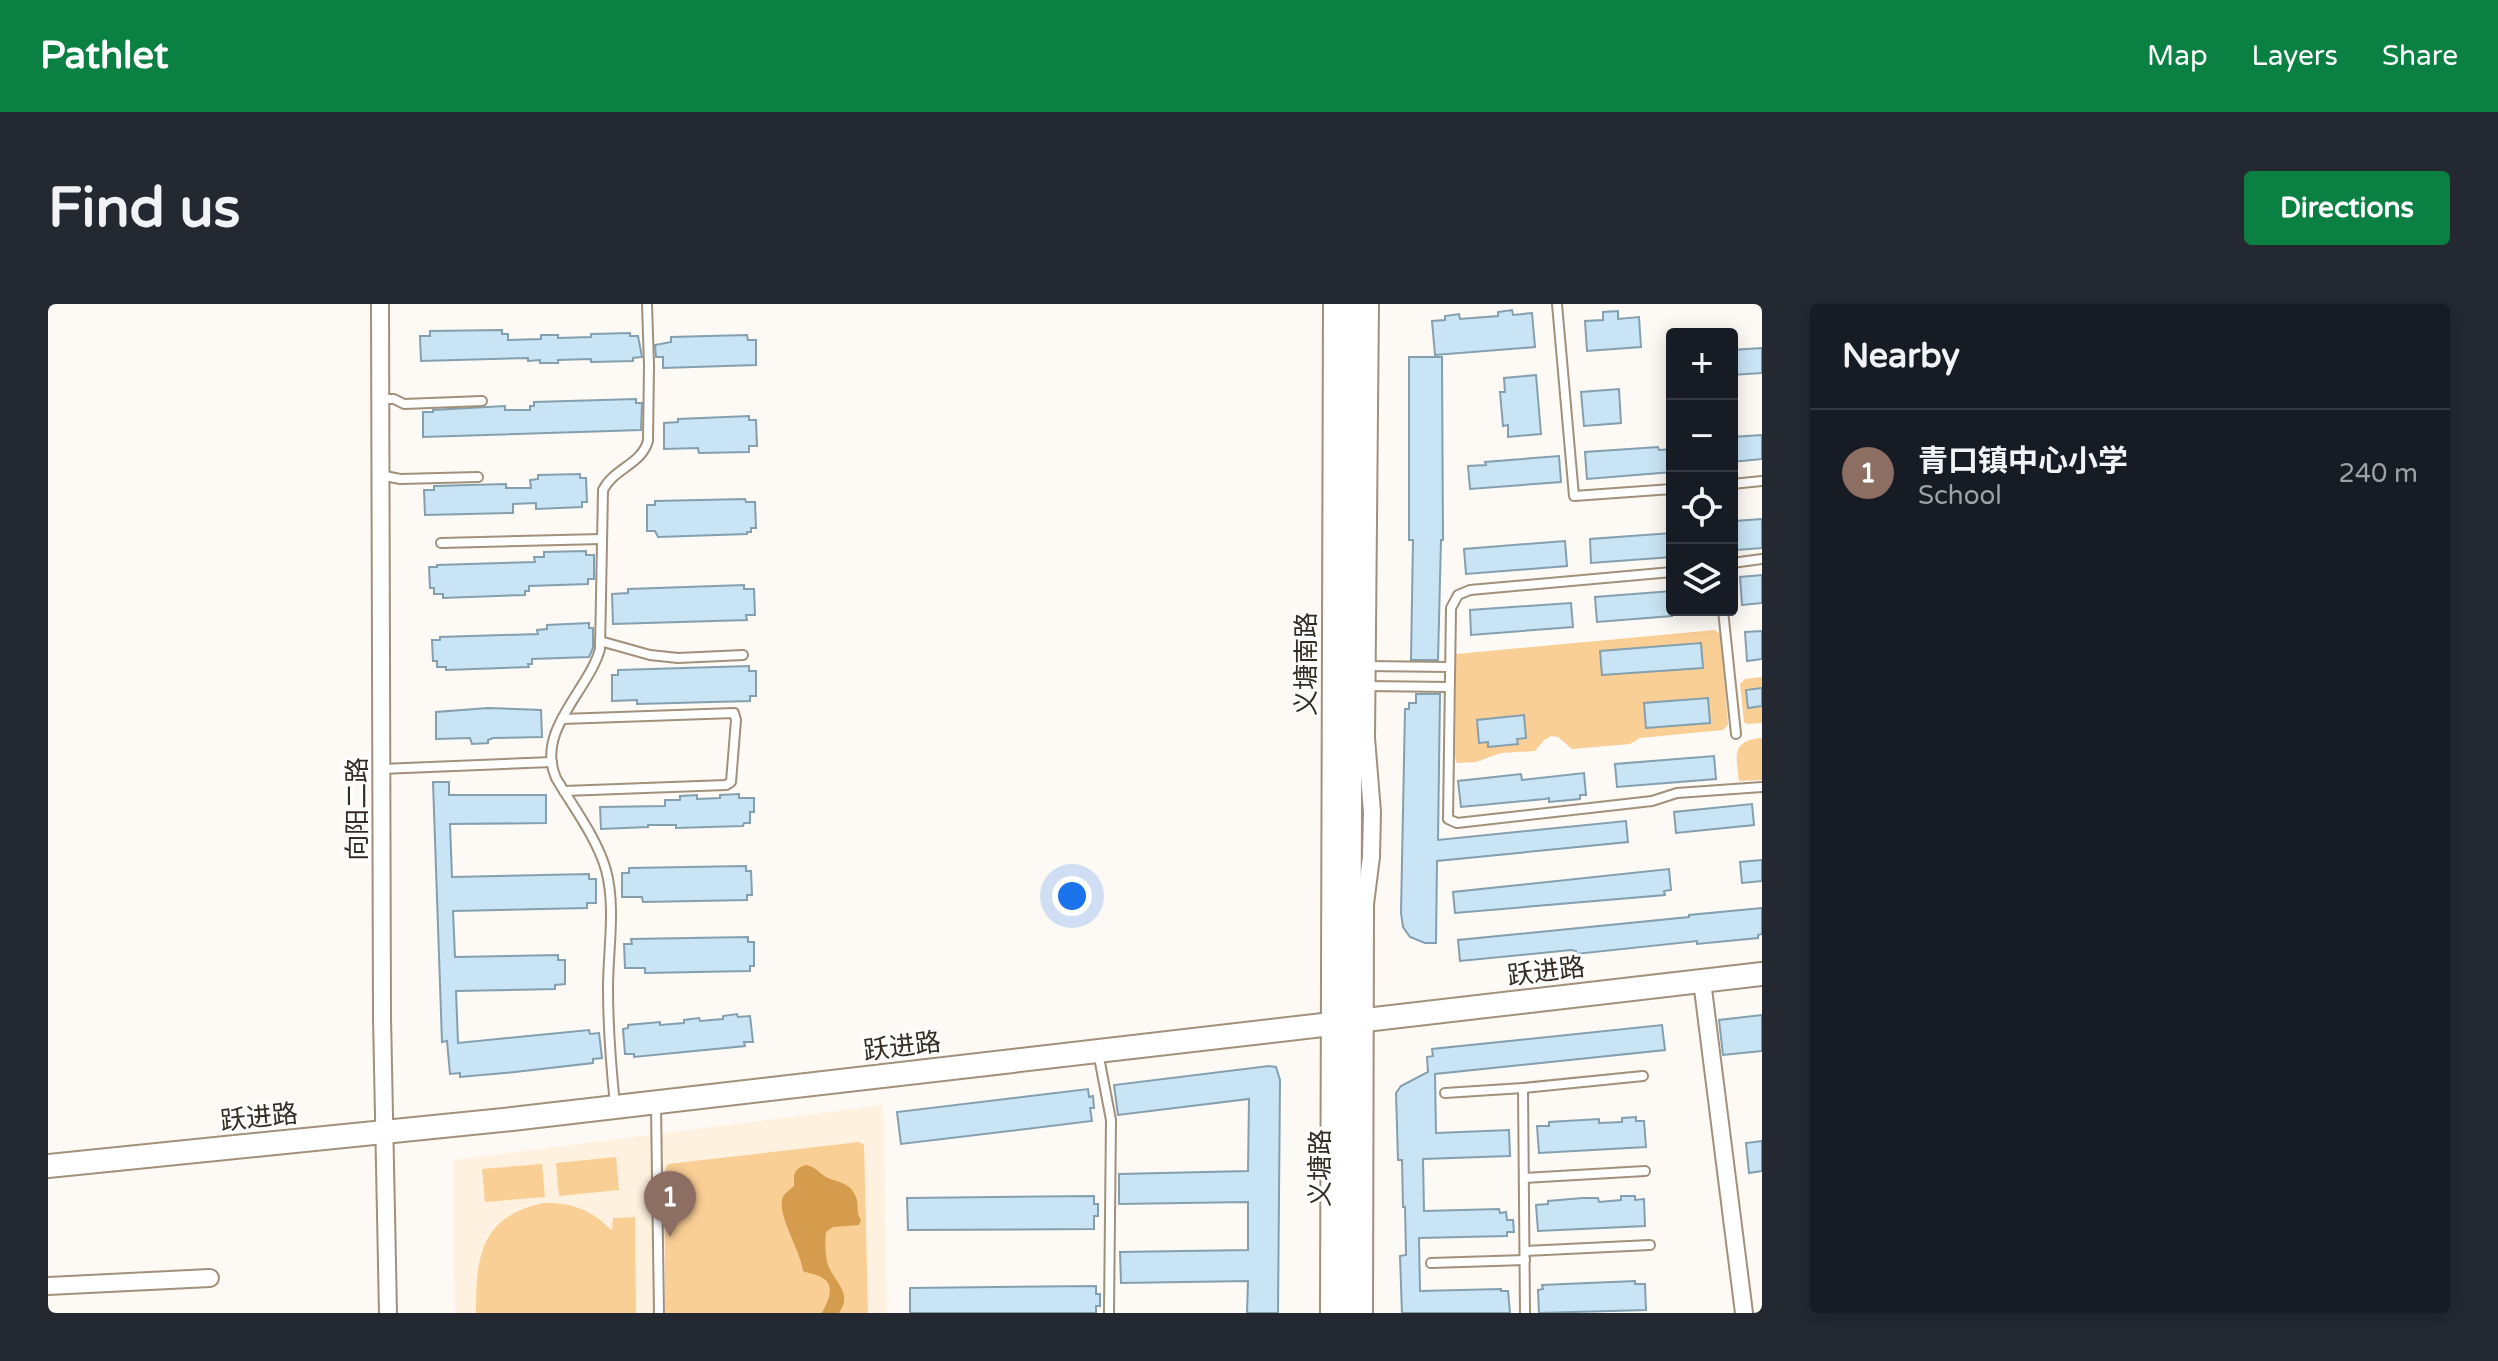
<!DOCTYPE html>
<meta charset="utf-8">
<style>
body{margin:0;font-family:"Varela Round","Noto Sans SC",sans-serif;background:#242831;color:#f1f3f6}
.controls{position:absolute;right:24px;top:24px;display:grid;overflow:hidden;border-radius:8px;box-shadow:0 4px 20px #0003}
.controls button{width:72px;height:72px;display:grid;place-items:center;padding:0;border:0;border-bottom:2px solid #363941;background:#171b24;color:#f1f3f6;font:40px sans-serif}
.you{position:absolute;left:1024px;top:592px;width:28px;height:28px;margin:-20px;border:6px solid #fff;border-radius:50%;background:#1a73e8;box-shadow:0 0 0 12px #1a73e833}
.badge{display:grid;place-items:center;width:52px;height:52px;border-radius:50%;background:#0b8043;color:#fff;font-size:26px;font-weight:700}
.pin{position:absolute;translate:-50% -66px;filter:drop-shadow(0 2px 4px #0008)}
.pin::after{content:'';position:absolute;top:42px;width:28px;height:24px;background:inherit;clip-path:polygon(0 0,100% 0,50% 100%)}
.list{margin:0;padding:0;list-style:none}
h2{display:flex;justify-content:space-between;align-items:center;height:104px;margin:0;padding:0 32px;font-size:34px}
h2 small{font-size:26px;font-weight:400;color:#9ea1a6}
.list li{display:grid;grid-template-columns:52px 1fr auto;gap:24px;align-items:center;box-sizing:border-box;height:128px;padding:0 32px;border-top:2px solid #363941}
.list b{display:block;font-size:30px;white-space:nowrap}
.list p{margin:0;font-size:26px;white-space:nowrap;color:#9ea1a6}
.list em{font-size:26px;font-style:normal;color:#9ea1a6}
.icon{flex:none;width:44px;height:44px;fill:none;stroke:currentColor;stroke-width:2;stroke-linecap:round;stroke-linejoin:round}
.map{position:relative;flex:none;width:1714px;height:1009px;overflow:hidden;border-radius:8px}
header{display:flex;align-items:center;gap:48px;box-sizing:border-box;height:112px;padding:0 40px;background:#0b8043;color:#fff}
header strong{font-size:38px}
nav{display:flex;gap:44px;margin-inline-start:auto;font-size:28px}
.intro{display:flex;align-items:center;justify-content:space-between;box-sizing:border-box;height:192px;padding:0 48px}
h1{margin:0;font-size:56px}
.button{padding:20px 36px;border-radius:8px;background:#0b8043;color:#fff;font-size:28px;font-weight:700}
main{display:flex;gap:48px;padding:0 48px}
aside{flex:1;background:#171b24;border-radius:8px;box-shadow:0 4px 20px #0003}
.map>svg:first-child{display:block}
</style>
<header>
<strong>Pathlet</strong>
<nav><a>Map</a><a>Layers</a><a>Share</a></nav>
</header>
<div class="intro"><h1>Find us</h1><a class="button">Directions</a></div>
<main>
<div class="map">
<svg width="1714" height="1009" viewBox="0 0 1714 1009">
<rect width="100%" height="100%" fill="#fdf9f5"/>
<!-- built -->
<polygon fill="#fff1df" points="835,801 839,1009 407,1009 405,856"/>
<!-- green -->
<g fill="#facf95">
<polygon points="1667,326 1673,331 1680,421 1675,426 1592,434 1582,440 1524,445 1510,433 1503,432 1496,436 1487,447 1453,449 1428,458 1409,459 1407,454 1408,350"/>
<polygon points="1714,373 1714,419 1699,420 1696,418 1692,380 1697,375"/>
<path d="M1714,434V476L1691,477C1688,452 1683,436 1714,434Z"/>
<polygon points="811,838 816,841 820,1009 617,1009 617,866 620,860"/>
<polygon points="568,853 571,886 511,892 508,859"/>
<polygon points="494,860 497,893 437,898 434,865"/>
<path d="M495,899C523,898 545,906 564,927L565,914L587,913L588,1009H428C428,953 432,913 495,899Z"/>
</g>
<!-- water -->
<path fill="#d49c4c" d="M758,861C769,863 771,870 780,874C790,878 802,879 807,891C812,900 807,908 813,916L811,921L785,923L778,928C777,938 777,952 780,961C787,979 805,989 791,1009H774C781,995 790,978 768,971C763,969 759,969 755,967C753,948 731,914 734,897C734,890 742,886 746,882C746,870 745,865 758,861Z"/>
<!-- building -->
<g fill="#c9e5f5" stroke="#849fad" stroke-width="2">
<polygon points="1464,6 1465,11 1484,9 1487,43 1387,51 1384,17 1397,16 1397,12 1411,10 1412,15 1450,12 1450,8"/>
<polygon points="1570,7 1570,15 1591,13 1593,43 1539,47 1537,17 1555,16 1555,8"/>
<polygon points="454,26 454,30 460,30 460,36 493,35 493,31 510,31 510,34 543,33 543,30 582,29 582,32 590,32 594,53 585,54 585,57 543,58 543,55 510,56 510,59 492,59 492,56 480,57 480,54 373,57 372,32 382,32 382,27"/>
<polygon points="699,31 700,36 708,36 708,61 615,64 615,53 608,53 607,41 623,38 623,33"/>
<polygon points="1714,44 1714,69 1684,71 1684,46"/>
<polygon points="1361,53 1394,53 1395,236 1393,236 1390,356 1363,356 1365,236 1361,236"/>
<polygon points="1488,71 1493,130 1460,133 1460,121 1455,122 1452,88 1457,88 1456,74"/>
<polygon points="1571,85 1573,119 1536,122 1533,88"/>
<polygon points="588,95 588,99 594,99 593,126 375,133 375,108 385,108 385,106 457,102 457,106 482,106 482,102 486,102 486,98"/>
<polygon points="701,112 701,116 708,116 709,142 701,142 701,148 651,149 650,144 616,145 616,119 630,118 630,115"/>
<polygon points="1714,131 1714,155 1684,158 1684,133"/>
<polygon points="1610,143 1611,146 1624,145 1624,168 1539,175 1537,148"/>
<polygon points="1511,152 1513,178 1422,185 1420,162 1438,161 1437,158"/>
<polygon points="532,170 532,174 538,174 539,198 534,198 534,203 488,205 488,199 465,200 465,209 377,211 376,186 386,186 386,182 458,180 458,184 483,184 482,176 490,175 490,171"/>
<polygon points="697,195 698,198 707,198 708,224 703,224 703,228 699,228 699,230 610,233 607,227 599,227 599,201 607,201 607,197"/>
<polygon points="1714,215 1714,244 1689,246 1687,217"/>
<polygon points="1624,229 1624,253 1543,259 1542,235"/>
<polygon points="1517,237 1519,262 1418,270 1416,245"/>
<polygon points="538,247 538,251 546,251 546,275 540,275 540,280 481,282 481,287 477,287 477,291 395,294 395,290 386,290 386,284 382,284 381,263 389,263 389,261 487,258 486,253 496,253 496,248"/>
<polygon points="1714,271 1714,299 1694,301 1692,273"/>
<polygon points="696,281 696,285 706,285 707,311 698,311 699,316 565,320 564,290 580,289 580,285"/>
<polygon points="1624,287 1624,312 1549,318 1547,293"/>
<polygon points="1523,299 1525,323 1423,331 1422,306"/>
<polygon points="541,319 541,324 545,324 545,344 541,353 484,355 484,360 480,360 481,363 398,366 398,363 389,363 389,357 385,357 384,336 392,336 392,333 490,330 489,326 499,325 499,321"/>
<polygon points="1714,327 1714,355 1699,357 1697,328"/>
<polygon points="1653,339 1655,364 1554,371 1552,347"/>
<polygon points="701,362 701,367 708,367 708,392 702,392 702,397 589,400 589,396 564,397 564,371 570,371 570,366"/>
<polygon points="1714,384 1714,402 1700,404 1698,386"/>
<polygon points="1368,390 1392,390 1390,536 1578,517 1580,538 1389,557 1388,639 1377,639 1362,633 1355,623 1353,609 1357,405 1361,405 1361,399 1368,399"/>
<polygon points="1660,394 1662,419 1598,424 1596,399"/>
<polygon points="440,404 493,406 494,433 445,434 440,436 440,439 424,440 422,434 388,435 388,408"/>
<polygon points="1476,411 1478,434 1469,435 1470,440 1440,443 1440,438 1431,439 1429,416"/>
<polygon points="1666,452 1668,475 1569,483 1567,460"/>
<polygon points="1536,469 1538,491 1532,491 1532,495 1501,498 1501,494 1497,495 1413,503 1410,477 1473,470 1474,476"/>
<polygon points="385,478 401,478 401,491 498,491 498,519 402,520 404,573 541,570 541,575 548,575 548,599 539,599 539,604 405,607 407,653 510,651 510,656 517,656 517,680 507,681 507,685 408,687 410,739 541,726 542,730 551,729 554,754 545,755 545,759 467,768 412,773 412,769 402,770 399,737 394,738"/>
<polygon points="691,490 691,494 706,494 706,508 702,508 702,519 696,519 695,522 628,524 628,521 600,521 600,523 553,525 552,503 617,502 617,496 632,496 632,492 649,491 649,495 672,494 672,491"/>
<polygon points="1704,500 1706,521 1628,529 1626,508"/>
<polygon points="1714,556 1714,577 1694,579 1692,558"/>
<polygon points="698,562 698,567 703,567 704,591 699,591 699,596 595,598 594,593 574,593 574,569 581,569 581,564"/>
<polygon points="1621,565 1623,586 1616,587 1617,591 1407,609 1405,588"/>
<polygon points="1714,604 1714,630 1710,631 1710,634 1649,640 1649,637 1528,650 1528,647 1523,646 1412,657 1410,636 1641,613 1641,611"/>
<polygon points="700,633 700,638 706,638 706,662 702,662 702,667 597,669 597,664 577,664 576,640 584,640 583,635"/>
<polygon points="689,710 690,713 702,712 705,738 696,738 697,742 586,753 586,750 577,750 575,725 580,724 580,721 612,718 612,721 636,719 636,716 651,714 652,717 675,715 675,712"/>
<polygon points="1714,711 1714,747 1675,751 1671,716"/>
<polygon points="1614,721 1617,746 1387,770 1388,829 1461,826 1462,852 1375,855 1376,907 1451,905 1452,909 1458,908 1459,916 1465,916 1466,928 1459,928 1459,932 1371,934 1372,987 1453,985 1453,987 1460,987 1462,1009 1354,1009 1352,952 1358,951 1357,903 1355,903 1354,856 1350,856 1348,789 1353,782 1380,768 1379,753 1385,752 1384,745"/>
<polygon points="1221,762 1228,763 1232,776 1230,1009 1199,1009 1200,977 1073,979 1072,948 1200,946 1200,898 1071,900 1071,870 1200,867 1201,795 1070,811 1066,781"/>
<polygon points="1040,785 1041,793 1045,792 1046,804 1042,804 1044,817 853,840 849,808"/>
<polygon points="1588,813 1588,817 1596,817 1598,843 1491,849 1489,822 1501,822 1501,818 1551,815 1551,819 1574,818 1574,814"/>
<polygon points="1714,837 1714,867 1701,869 1698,839"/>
<polygon points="1046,892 1046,900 1050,900 1050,912 1046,912 1046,925 860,926 859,894"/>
<polygon points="1573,892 1587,892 1587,896 1596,895 1597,922 1490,927 1488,901 1500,900 1500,897 1535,894 1550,894 1551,898 1573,896"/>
<polygon points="1587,977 1587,980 1597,980 1598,1006 1491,1009 1490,986 1495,985 1494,981"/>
<polygon points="1048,982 1048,990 1052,990 1052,1002 1048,1002 1048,1009 862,1009 862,984"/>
</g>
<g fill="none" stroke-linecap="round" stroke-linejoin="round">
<!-- lane casing -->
<g stroke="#a1907b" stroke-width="12">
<g id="lane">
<polyline points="1509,0 1526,192 1624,185"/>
<polyline points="332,95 346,95 356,100 434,97"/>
<polyline points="332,171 352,175 430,173"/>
<polyline points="1684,180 1714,177"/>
<polyline points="393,239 554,235"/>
<polyline points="1684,259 1714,255"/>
<polyline points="1624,268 1422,286 1410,291 1403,304 1400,515 1409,519 1604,497 1629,489 1714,483"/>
<polyline points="1675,306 1688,430"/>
<polyline points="552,337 602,351 630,354 695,351"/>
<polyline points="1318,362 1402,363"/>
<polyline points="1318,382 1401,383"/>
<polyline points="514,415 686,409 688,416 683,478 678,481 516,487"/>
<polyline points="333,465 504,458"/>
<polyline points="1050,748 1063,816 1061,1009"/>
<polyline points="1397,789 1475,784"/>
<path d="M567,801C563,762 560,723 560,684C560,646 568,603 558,566C549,534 525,503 508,474C487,427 541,386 552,345L555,186C566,164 593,161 600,137L601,61L599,0"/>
<polyline points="608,802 611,1009"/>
<polyline points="1476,874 1597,867"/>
<polyline points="1477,947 1602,941"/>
<polyline points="1383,959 1477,956"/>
<polyline points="1477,1009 1475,784 1595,772"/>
</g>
</g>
<!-- street casing -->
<g stroke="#a1907b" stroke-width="20">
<g id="street">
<polyline points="332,0 334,713 340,1009"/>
<polyline points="1654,677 1696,1009"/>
<polyline points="0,982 162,974"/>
<polyline points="1316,1009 1317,600 1323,553 1324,508 1318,434 1322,0"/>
</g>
</g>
<!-- secondary casing -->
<g stroke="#a1907b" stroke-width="26">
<g id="secondary">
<polyline points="0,862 464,815 1714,670"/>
<polyline points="1284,1009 1287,0"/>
<polyline points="1300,1009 1304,0"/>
</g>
</g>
<!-- lane -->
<use href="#lane" stroke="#fff" stroke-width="8"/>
<!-- street -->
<use href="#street" stroke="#fff" stroke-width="16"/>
<!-- secondary -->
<use href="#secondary" stroke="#fff" stroke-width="22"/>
</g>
<g text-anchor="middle" stroke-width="6" stroke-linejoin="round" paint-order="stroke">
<!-- street labels -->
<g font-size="26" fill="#332d24" stroke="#fff">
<text transform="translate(1258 360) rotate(-90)" y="9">义塘南路</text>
<text transform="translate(309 505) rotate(-90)" y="9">向阳二路</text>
<text transform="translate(1498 667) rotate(-7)" y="9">跃进路</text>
<text transform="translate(854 742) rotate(-7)" y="9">跃进路</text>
<text transform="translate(211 813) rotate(-6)" y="9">跃进路</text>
<text transform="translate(1272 864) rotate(-90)" y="9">义塘路</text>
</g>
</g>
</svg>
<div class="controls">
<button>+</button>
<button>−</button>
<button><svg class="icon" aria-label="locate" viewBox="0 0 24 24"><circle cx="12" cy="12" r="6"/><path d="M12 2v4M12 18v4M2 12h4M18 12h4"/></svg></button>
<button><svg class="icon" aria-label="layers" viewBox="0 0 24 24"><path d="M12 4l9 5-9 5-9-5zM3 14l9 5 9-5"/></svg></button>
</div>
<div class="you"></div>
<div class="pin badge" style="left:622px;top:933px;background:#8d6e63">1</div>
</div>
<aside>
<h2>Nearby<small></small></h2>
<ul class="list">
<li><span class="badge" style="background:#8d6e63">1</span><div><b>青口镇中心小学</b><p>School</p></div><em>240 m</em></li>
</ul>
</aside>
</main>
